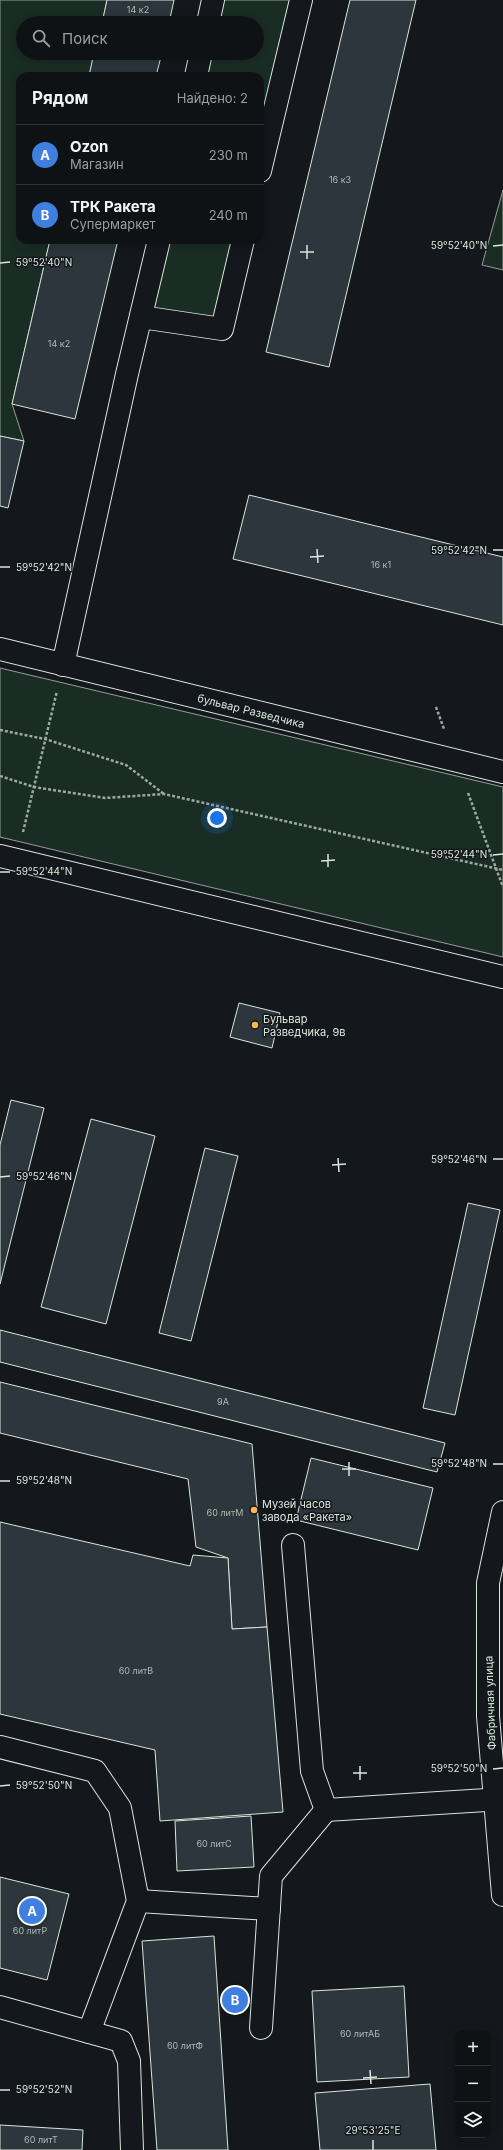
<!DOCTYPE html>
<html lang="ru">
<meta charset="utf-8">
<style>
body{margin:0;font-family:Inter,sans-serif;background:#1d2022;color:#f1f3f6}
.controls{position:absolute;right:12px;bottom:12px;display:grid;overflow:hidden;border-radius:8px;box-shadow:0 2px 10px #0003}
.controls button{width:36px;height:36px;display:grid;place-items:center;padding:0;border:0;border-bottom:1px solid #2f3234;background:#0f1215;color:#f1f3f6;font:20px sans-serif}
.you{position:absolute;left:217px;top:818px;width:14px;height:14px;margin:-10px;border:3px solid #fff;border-radius:50%;background:#1a73e8;box-shadow:0 0 0 6px #1a73e833}
.badge{display:grid;place-items:center;width:26px;height:26px;border-radius:50%;background:#ffb74d;color:#fff;font-size:13px;font-weight:700}
.pin{position:absolute;translate:-50% -50%;border:2px solid #fff;box-shadow:0 1px 4px #0006}
.list{margin:0;padding:0;list-style:none}
h2{display:flex;justify-content:space-between;align-items:center;height:52px;margin:0;padding:0 16px;font-size:17px}
h2 small{font-size:13px;font-weight:400;color:#9b9ea0}
.list li{display:grid;grid-template-columns:26px 1fr auto;gap:12px;align-items:center;box-sizing:border-box;height:60px;padding:0 16px;border-top:1px solid #2f3234}
.list b{display:block;font-size:15px;white-space:nowrap}
.list p{margin:0;font-size:13px;white-space:nowrap;color:#9b9ea0}
.list em{font-size:13px;font-style:normal;color:#9b9ea0}
.icon{flex:none;width:22px;height:22px;fill:none;stroke:currentColor;stroke-width:2;stroke-linecap:round;stroke-linejoin:round}
.map{position:relative;flex:none;width:503px;height:2150px;overflow:hidden}
.search{position:absolute;background:#0f1215;box-shadow:0 2px 10px #0003;left:16px;top:16px;width:248px;height:44px;display:flex;align-items:center;gap:10px;box-sizing:border-box;padding:0 14px;border-radius:22px;color:#9b9ea0;font-size:15px}
.panel{position:absolute;background:#0f1215;box-shadow:0 2px 10px #0003;left:16px;top:72px;width:248px;height:172px;border-radius:12px}
.map>svg:first-child{display:block}
</style>
<div class="map">
<svg width="503" height="2150" viewBox="0 0 503 2150">
<rect width="100%" height="100%" fill="#14181c"/>
<!-- green -->
<g fill="#1a2d24" stroke="#939e99">
<polygon points="0,0 107,0 102,23 23,23 23,53 94,53 89,76 20,76 20,240 50,240 12,404 24,441 0,436"/>
<polygon points="213,0 301,0 260,171 260,76 196,76 201,53 257,53 257,23 208,23"/>
<polygon points="503,190 503,270 482,265"/>
<polygon points="159,240 243,240 222,329 141,317"/>
<polygon points="0,668 503,787 503,957 0,837"/>
</g>
<!-- building -->
<g fill="#2c363c" stroke="#d8e6dc">
<polygon points="107,0 174,0 169,23 102,23"/>
<polygon points="350,0 416,0 329,367 266,352"/>
<polygon points="94,53 162,53 156,76 89,76"/>
<polygon points="50,240 118,240 75,419 12,404"/>
<polygon points="0,436 24,441 8,508 0,506"/>
<polygon points="249,495 503,557 503,625 233,559"/>
<polygon points="239,1003 280,1013 272,1048 230,1037"/>
<polygon points="11,1100 44,1108 0,1284 0,1145"/>
<polygon points="91,1119 155,1136 106,1324 41,1307"/>
<polygon points="205,1148 238,1156 191,1341 159,1333"/>
<polygon points="468,1203 500,1210 455,1415 423,1408"/>
<polygon points="0,1330 445,1443 437,1472 0,1362"/>
<polygon points="0,1382 252,1444 267,1627 232,1629 228,1558 196,1547 188,1479 0,1433"/>
<polygon points="311,1458 433,1488 418,1550 296,1520"/>
<polygon points="0,1522 190,1566 193,1555 228,1558 232,1629 267,1627 283,1812 160,1821 155,1750 0,1714"/>
<polygon points="251,1816 254,1867 177,1871 175,1821"/>
<polygon points="0,1877 69,1894 47,1980 0,1968"/>
<polygon points="214,1936 228,2150 157,2150 142,1941"/>
<polygon points="404,1986 409,2077 317,2082 312,1991"/>
<polygon points="430,2084 436,2150 320,2150 315,2093"/>
<polygon points="0,2125 83,2130 82,2150 0,2150"/>
</g>
<g fill="none" stroke-linecap="round" stroke-linejoin="round">
<!-- minor casing -->
<g stroke="#d8e6dc" stroke-width="24">
<g id="minor">
<polyline points="208,23 213,0"/>
<polyline points="196,76 201,53"/>
<polyline points="260,171 301,0"/>
<polyline points="141,317 222,329 243,240"/>
<polyline points="0,649 503,772"/>
<polyline points="63,665 127,374 159,240"/>
<polyline points="0,856 503,977"/>
<polyline points="503,1512 488,1583 488,1716 503,1895"/>
<polyline points="293,1545 312,1771 326,1810"/>
<polyline points="0,1747 95,1771 120,1808 138,1901 89,2032"/>
<polyline points="138,1901 269,1909"/>
<polyline points="0,2007 121,2041 129,2061 132,2150"/>
<polyline points="261,2028 271,1876 326,1810 503,1799"/>
</g>
</g>
<!-- path -->
<g stroke="#9da8a2" stroke-width="2.5" stroke-dasharray="3 2" stroke-linecap="butt">
<polyline points="436,707 444,729"/>
<polyline points="0,730 45,739 126,765 164,794"/>
<polyline points="0,776 34,787 105,798 164,794 503,870"/>
<polyline points="468,793 503,887"/>
<polyline points="23,832 57,691"/>
</g>
<!-- minor -->
<use href="#minor" stroke="#14181c" stroke-width="22"/>
</g>
<!-- ticks -->
<path fill="none" stroke="#d8e6dc" stroke-width="1.5" d="M307,245V259M493,246L503,245M300,252H314M0,263L10,262M317,549L318,563M493,550H503M310,557L324,556M0,567H10M328,854V867M493,855L503,854M321,861L335,860M0,872H10M338,1158L339,1172M493,1159H503M332,1165L346,1164M0,1177L10,1176M349,1462V1476M493,1464H503M342,1469H356M0,1481H10M360,1766V1780M493,1769L503,1768M353,1773H367M0,1786L10,1785M370,2070L371,2084M363,2078L377,2077M0,2090H10M373,2140V2150"/>
<!-- markers -->
<g fill="#ffb74d" stroke="#14181c" stroke-width="1.5">
<circle cx="255" cy="1025" r="4"/>
<circle cx="254" cy="1510" r="4"/>
</g>
<g text-anchor="middle" stroke-width="3" stroke-linejoin="round" paint-order="stroke">
<!-- number labels -->
<g font-size="9" fill="#adbab4">
<text x="138" y="13">14 к2</text>
<text x="340" y="183">16 к3</text>
<text x="59" y="347">14 к2</text>
<text x="381" y="568">16 к1</text>
<text x="223" y="1405">9А</text>
<text x="225" y="1516">60 литМ</text>
<text x="136" y="1674">60 литВ</text>
<text x="214" y="1847">60 литС</text>
<text x="30" y="1934">60 литР</text>
<text x="360" y="2037">60 литАБ</text>
<text x="185" y="2049">60 литФ</text>
<text x="41" y="2143">60 литТ</text>
</g>
<!-- street labels -->
<g font-size="11" fill="#d8e6dc" stroke="#14181c">
<text transform="translate(251 711) rotate(14)" y="4">бульвар Разведчика</text>
<text transform="translate(490 1703) rotate(-92)" y="4">Фабричная улица</text>
</g>
<!-- poi labels -->
<g font-size="11" fill="#d8e6dc" stroke="#14181c" text-anchor="start">
<text x="263" y="1023">Бульвар<tspan x="263" dy="13">Разведчика, 9в</tspan></text>
<text x="262" y="1508">Музей часов<tspan x="262" dy="13">завода «Ракета»</tspan></text>
</g>
</g>
<g font-size="10" text-anchor="middle" fill="#d8e6dc" stroke="#14181c" stroke-width="3" stroke-linejoin="round" paint-order="stroke">
<text x="459" y="249">59°52'40"N</text>
<text x="44" y="266">59°52'40"N</text>
<text x="459" y="554">59°52'42"N</text>
<text x="44" y="571">59°52'42"N</text>
<text x="459" y="858">59°52'44"N</text>
<text x="44" y="875">59°52'44"N</text>
<text x="459" y="1163">59°52'46"N</text>
<text x="44" y="1180">59°52'46"N</text>
<text x="459" y="1467">59°52'48"N</text>
<text x="44" y="1484">59°52'48"N</text>
<text x="459" y="1772">59°52'50"N</text>
<text x="44" y="1789">59°52'50"N</text>
<text x="44" y="2093">59°52'52"N</text>
<text x="373" y="2134">29°53'25"E</text>
</g>
</svg>
<div class="controls">
<button>+</button>
<button>−</button>
<button><svg class="icon" aria-label="layers" viewBox="0 0 24 24"><path d="M12 4l9 5-9 5-9-5zM3 14l9 5 9-5"/></svg></button>
</div>
<div class="you"></div>
<div class="pin badge" style="left:32px;top:1911px;background:#3f7fe0">A</div>
<div class="pin badge" style="left:235px;top:2000px;background:#3f7fe0">B</div>
<div class="search"><svg class="icon" aria-label="search" viewBox="0 0 24 24"><circle cx="10" cy="10" r="6"/><path d="M15 15l6 6"/></svg>Поиск</div>
<section class="panel">
<h2>Рядом<small>Найдено: 2</small></h2>
<ul class="list">
<li><span class="badge" style="background:#3f7fe0">A</span><div><b>Ozon</b><p>Магазин</p></div><em>230 m</em></li>
<li><span class="badge" style="background:#3f7fe0">B</span><div><b>ТРК Ракета</b><p>Супермаркет</p></div><em>240 m</em></li>
</ul>
</section>
</div>
